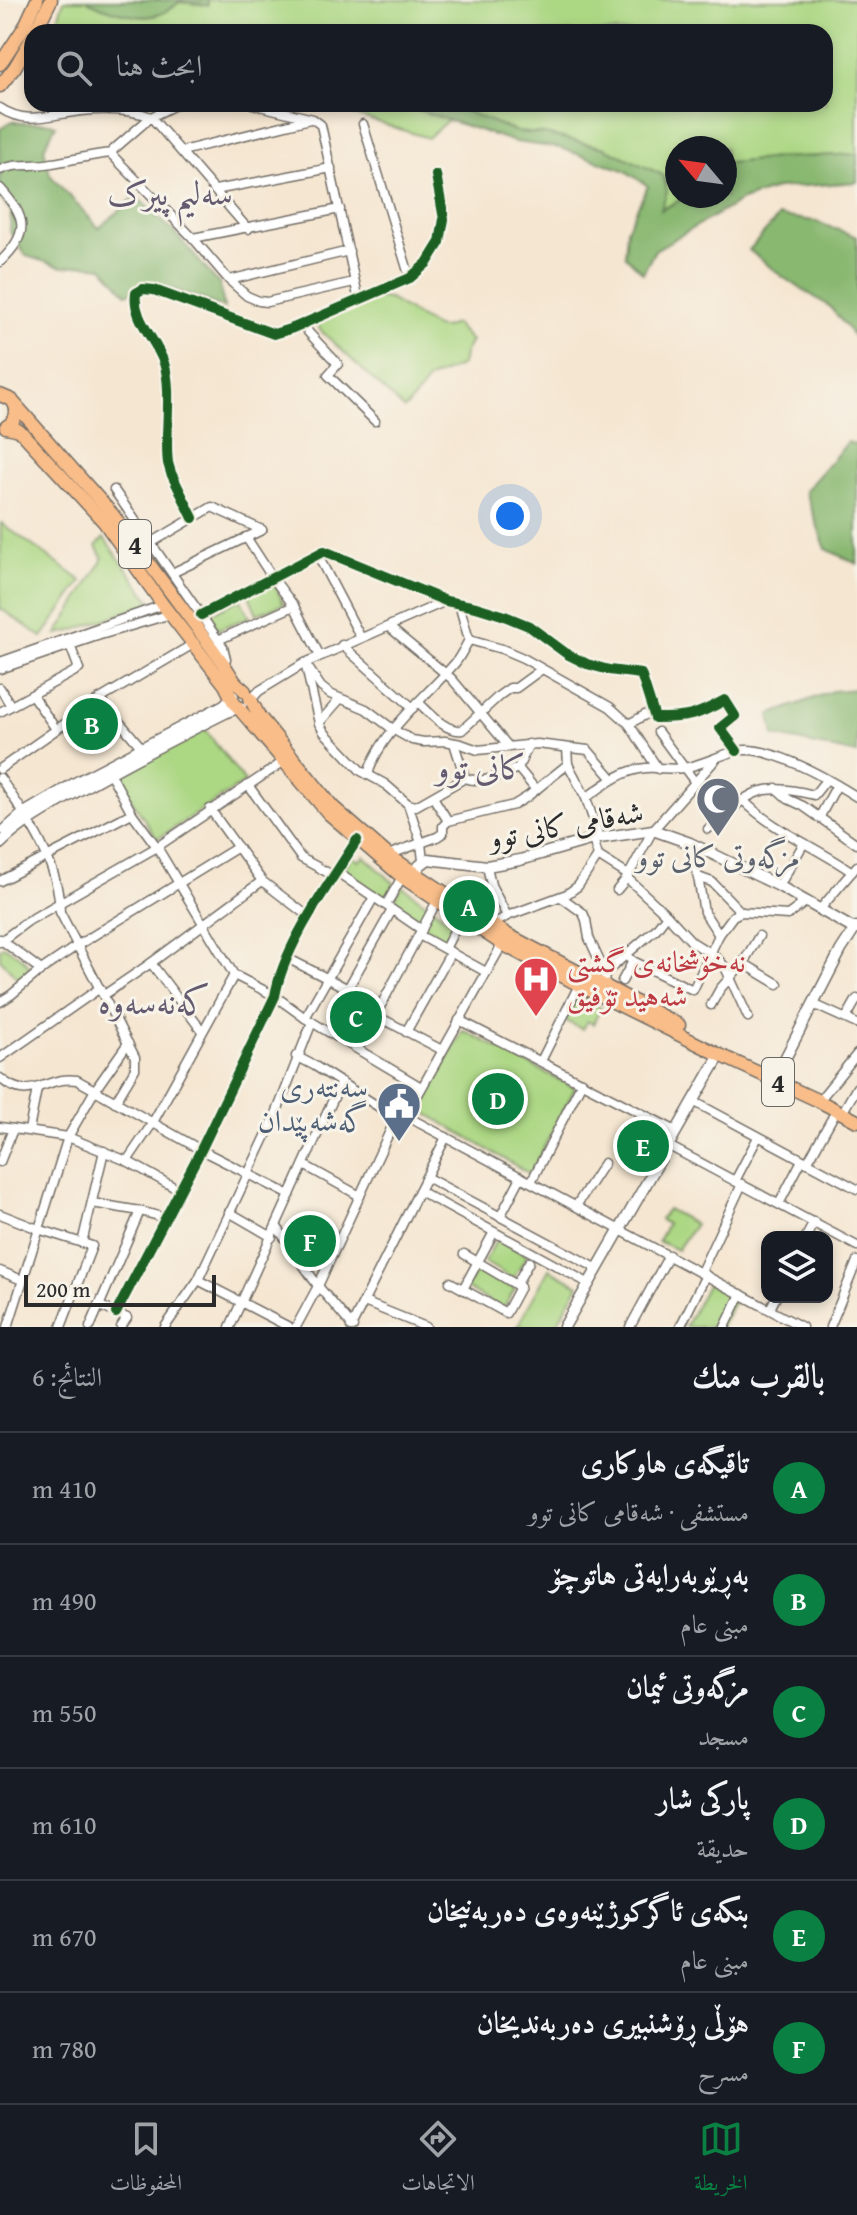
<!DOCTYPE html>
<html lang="ar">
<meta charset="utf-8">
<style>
body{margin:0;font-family:"Gentium Book Plus",Amiri,serif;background:#242831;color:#f1f3f6;direction:rtl}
.controls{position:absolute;right:24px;bottom:24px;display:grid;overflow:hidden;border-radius:16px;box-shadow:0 4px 12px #0003}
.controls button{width:72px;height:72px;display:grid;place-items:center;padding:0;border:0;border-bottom:2px solid #363941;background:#171b24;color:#f1f3f6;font:40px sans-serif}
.compass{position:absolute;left:665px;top:136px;width:72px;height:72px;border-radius:50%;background:#171b24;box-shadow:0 4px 12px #0003;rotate:299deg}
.scale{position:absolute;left:24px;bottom:20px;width:192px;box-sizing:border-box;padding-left:8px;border:4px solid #2b2b2b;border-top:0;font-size:22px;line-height:28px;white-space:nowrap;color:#2b2b2b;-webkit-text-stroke:6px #f7f3e8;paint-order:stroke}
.you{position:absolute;left:510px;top:516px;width:28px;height:28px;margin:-20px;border:6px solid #fff;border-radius:50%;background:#1a73e8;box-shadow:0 0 0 12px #1a73e833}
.badge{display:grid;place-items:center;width:52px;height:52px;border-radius:50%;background:#0b8043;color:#fff;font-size:26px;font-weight:700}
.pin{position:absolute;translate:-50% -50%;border:4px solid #fff;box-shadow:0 2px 8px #0006}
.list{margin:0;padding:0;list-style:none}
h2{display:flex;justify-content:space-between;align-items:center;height:104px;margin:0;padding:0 32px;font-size:34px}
h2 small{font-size:26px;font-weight:400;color:#9ea1a6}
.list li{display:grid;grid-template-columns:52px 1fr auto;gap:24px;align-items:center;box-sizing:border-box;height:112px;padding:0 32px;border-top:2px solid #363941}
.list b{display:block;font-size:30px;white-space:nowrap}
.list p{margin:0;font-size:26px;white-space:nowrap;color:#9ea1a6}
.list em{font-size:26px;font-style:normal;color:#9ea1a6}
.icon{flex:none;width:44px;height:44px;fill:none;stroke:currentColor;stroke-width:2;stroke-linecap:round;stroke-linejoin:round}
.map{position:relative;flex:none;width:857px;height:1327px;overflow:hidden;direction:ltr}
.search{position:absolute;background:#171b24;box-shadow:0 4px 12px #0003;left:24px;right:24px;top:24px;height:88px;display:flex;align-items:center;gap:20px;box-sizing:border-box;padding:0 28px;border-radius:24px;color:#9ea1a6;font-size:30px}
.sheet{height:776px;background:#171b24}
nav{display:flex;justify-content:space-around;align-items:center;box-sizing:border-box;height:112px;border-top:2px solid #363941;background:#171b24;font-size:22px;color:#9ea1a6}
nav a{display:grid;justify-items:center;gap:4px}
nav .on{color:#0b8043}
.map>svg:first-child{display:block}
</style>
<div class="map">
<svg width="857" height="1327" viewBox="0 0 857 1327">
<rect width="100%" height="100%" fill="#f7f3e8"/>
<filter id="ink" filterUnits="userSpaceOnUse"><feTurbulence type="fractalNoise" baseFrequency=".0125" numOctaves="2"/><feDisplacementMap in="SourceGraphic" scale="16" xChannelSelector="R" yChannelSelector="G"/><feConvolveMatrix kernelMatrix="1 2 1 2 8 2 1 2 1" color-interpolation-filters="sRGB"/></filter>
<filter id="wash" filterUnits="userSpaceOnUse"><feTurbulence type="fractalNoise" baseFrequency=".006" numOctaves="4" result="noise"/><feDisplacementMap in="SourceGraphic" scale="32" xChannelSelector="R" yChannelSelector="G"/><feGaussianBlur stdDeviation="1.8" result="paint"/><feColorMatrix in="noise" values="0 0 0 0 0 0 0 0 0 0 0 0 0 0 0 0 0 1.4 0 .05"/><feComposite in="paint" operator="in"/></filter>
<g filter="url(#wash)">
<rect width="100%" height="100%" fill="#f5e6d1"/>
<!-- green -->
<g fill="#acd783" stroke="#6c8157" stroke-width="2">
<path d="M64,0H87L91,3C123,13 151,29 179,2L207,5L208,0H857V154L777,158L730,163L725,167V148H677V196H688L660,210L667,191L605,148L545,134L517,132L448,104H825V32H71L56,24Z"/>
<polygon points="319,104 399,104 449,119 428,138"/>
<polygon points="373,297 389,299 436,327 443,328 455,324 471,341 464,354 462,365 429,379 408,406 404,409 320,330 318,325 322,321"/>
<polygon points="1,523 82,581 42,637 0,608"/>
<polygon points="104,538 152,603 72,631 57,634 99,566 103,558 96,546"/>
<polygon points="273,581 284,604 257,614 248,593"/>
<polygon points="240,599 250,617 218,629 210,614"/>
<polygon points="203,727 245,782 157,839 115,774"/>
<polygon points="352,856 359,861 364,856 395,884 388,896 385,895 381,899 342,872"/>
<polygon points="402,886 455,924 443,944 392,904"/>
<polygon points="4,946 22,958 34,972 21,982 0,959 0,949"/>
<polygon points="578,996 601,1008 593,1024 587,1021 582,1029 565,1021"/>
<polygon points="463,1030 575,1088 530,1174 421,1110"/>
<polygon points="667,1209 695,1224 677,1250 658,1241 667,1224 660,1220"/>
<polygon points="497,1239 527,1255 513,1279 484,1262"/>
<polygon points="477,1268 515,1289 503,1309 466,1288"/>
<polygon points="549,1269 579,1285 555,1327 517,1327"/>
<polygon points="708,1283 736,1297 721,1327 685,1327"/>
</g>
<!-- forest -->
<g fill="#89b871" stroke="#5a724e" stroke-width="2">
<path d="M87,0H208V5L179,2C151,28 123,13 91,3Z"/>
<polygon points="399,104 448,104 517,132 545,134 605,148 663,175 667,191 661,210 688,196 725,196 725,167 730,163 777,158 857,154 857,182 778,188 742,200 655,250 643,273 625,255 627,229 648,186 624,170 560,148 515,142"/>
<path d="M12,121C27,127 42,118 56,125L44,148L50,175L99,228L136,196L173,231L220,285L224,308C194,297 157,276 127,294L103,267L84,265L62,267L26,256L10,232L11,211L0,198V129Z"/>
<polygon points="779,216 814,221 857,237 857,340 829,306 784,278 749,250"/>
<polygon points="848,442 857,445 857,564 826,549 805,491"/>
<polygon points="857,689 857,754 774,736 770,715 832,691"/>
</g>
</g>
<g filter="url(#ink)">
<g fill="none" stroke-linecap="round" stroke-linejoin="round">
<!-- minor casing -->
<g stroke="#726c65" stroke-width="11">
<g id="minor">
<polyline points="177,104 151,117 113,150 112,155 193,238 229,280 247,296 259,301 267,302 354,282"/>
<polyline points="252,104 313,119 321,125 359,301"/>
<path d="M0,108C26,126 52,114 81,111C103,109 131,109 151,117L248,229"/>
<polyline points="363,124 410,278"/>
<polyline points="182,151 310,119"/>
<path d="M0,170C17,162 35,167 52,163C72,160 91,155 112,153"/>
<path d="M0,188C27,218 30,233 0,262"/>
<polyline points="215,190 331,168"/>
<polyline points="193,238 340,209"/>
<polyline points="229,280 349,251"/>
<polyline points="305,323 308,332 338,364 328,375 375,421"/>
<polyline points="114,490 223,647 226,659 223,663"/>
<path d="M193,518L171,473L168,463C164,433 173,391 164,363C156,339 132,319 136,293L143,289L154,290L274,334L293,328L410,278L427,263L440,242L444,219L436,175"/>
<polyline points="246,537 272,577 294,606 320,656"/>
<polyline points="151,543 212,507 262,530"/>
<polyline points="317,554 361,638"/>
<polyline points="172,573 262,530"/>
<polyline points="459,604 469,640 502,649 523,658 610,707 629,724 658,769"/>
<path d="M201,615L324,551L446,601L476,607L502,615L529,626L567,654L587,664L609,670L641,674L655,718C688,718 696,716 725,700L735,716L720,728L737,751"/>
<polyline points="389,627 452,679 508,746"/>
<polyline points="218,640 294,606"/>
<polyline points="342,645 413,708"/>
<polyline points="0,662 163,605"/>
<polyline points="305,663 321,687 330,694 366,709 394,730 412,740 424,742 445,741 461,744 478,750 537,744 588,750 613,779"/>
<polyline points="306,667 319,723 324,732 361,771 385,784 408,804 421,843 423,861"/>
<polyline points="0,669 97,636 171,614"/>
<polyline points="0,688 11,706"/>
<polyline points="32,695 56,729"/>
<polyline points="100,699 141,747"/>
<polyline points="249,702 259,691 305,663 446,601"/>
<path d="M418,702C430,713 445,732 462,730L500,695L510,688H516L542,669"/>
<polyline points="0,712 79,669 70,645"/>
<polyline points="319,723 340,699"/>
<polyline points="629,724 652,711"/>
<polyline points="658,732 694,781"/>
<polyline points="454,743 465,778"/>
<polyline points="567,748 568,764 586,798 599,837"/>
<polyline points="518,768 536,790"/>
<polyline points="0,769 100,699 195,643"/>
<polyline points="110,773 132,813 157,847 234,975 275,996 305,1018 421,1087"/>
<path d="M368,775C378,734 429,694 456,662C461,655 465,647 469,640"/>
<path d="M0,778C27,817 59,862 60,912L135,1057V1069L115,1102"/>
<polyline points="248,785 301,858 334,876"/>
<polyline points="776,788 788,799 803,806 857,844"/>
<polyline points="433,797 448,821"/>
<path d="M586,798C604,785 622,770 646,768C659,767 671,770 683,768C702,765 719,755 737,751C769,744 830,780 857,797"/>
<path d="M743,800C773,831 817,847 852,872"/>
<path d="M408,804L416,806L465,778C484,785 500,775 518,768L529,744"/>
<polyline points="210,809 262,881 309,917"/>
<polyline points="819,818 837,785"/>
<path d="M708,829C750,794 756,780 814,795L826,780"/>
<polyline points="593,839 598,856 628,875"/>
<polyline points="690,843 690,851 698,877 704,912 719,935"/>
<polyline points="388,855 437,837 443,833 443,826 448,821 514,805 527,797 568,764"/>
<polyline points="487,866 491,885 507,916"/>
<polyline points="337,872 422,930"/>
<polyline points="698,877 712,882 741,912"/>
<polyline points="627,878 667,915 692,942 716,957 725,967 748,1017"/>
<polyline points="0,881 132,813"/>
<polyline points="779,886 804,843"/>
<polyline points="617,890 627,878 653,830 715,760"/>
<polyline points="561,897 583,913 586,920 589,938 605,973 604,986"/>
<polyline points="386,905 402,877"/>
<polyline points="821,908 857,866"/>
<polyline points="492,925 507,916 567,894 578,886 598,856"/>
<polyline points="419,935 486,972"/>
<polyline points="0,939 41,970"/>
<polyline points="0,942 28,921 157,847 283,762"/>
<polyline points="445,949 461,917"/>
<polyline points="625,955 633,961 693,990 719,935 733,916 741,912 788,915 807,901"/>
<polyline points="287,958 380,1005"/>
<polyline points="151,963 202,1031"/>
<polyline points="743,963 778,984"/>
<polyline points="605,973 656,929 667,915"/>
<polyline points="622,981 633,961"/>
<polyline points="347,990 392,910"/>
<polyline points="104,995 151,963 262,881"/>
<polyline points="0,1002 11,995 41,970 78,945 238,847"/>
<polyline points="813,1004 857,1024"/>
<polyline points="711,1005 720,989 743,963 759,936"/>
<polyline points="375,1015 442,1050"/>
<polyline points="305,1018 374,897"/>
<polyline points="846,1018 857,999"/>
<polyline points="459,1020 676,1131"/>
<polyline points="406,1032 451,952"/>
<polyline points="358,1048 437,901"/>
<polyline points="296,1056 315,1066 396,1118"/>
<polyline points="0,1058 100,988"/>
<polyline points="541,1061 579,985"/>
<path d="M0,1078C31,1105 45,1075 77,1080L201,1150L290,1195"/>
<polyline points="822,1097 857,1054"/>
<polyline points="693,1101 857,1189"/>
<polyline points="845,1108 857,1087"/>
<polyline points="406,1116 802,1327"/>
<polyline points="0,1127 68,1137 127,1161 179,1190"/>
<polyline points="29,1130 37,1089"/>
<polyline points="667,1145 857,1246"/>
<polyline points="127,1161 152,1124 234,975"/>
<polyline points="0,1162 13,1129"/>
<polyline points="807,1163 836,1111"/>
<polyline points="304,1165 360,1196"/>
<polyline points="426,1177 596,1268"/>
<polyline points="735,1181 758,1137"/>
<polyline points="531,1182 582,1082"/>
<polyline points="419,1191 588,1283"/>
<polyline points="92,1203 140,1211 166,1218"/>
<polyline points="779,1204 802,1160"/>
<polyline points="576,1206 604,1163"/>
<polyline points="229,1212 272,1237"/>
<polyline points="0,1214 38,1229 92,1246 61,1327"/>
<polyline points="500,1217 521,1177"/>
<polyline points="277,1227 318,1286 353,1327"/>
<polyline points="806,1237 814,1222"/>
<polyline points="82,1243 104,1151"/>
<polyline points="0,1271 22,1280"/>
<polyline points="701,1272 742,1184"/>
<polyline points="198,1280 289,1327"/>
<polyline points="450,1282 506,1313 520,1287 464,1254"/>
<polyline points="516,1285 529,1262"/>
<polyline points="463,1289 494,1232"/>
<polyline points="364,1302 426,1327"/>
<polyline points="98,1305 127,1318 121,1327"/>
<polyline points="770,1309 776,1297"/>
<path d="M116,1313L201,1150L275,996C284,944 329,885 357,840"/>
<polyline points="8,1327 68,1137 95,1090 128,1043"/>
<polyline points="90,1327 140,1211"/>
<polyline points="165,1327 198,1280 274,1119 312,1022"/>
<polyline points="230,1327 341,1082"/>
<polyline points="296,1327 318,1286 396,1118 406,1116 503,943"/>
<polyline points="351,1327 446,1137"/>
<polyline points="630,1327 669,1255"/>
<polyline points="680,1327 706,1275"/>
<polyline points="725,1327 741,1294"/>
<polyline points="830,1327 857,1261"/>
</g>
</g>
<!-- tertiary casing -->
<g stroke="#726c65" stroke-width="13">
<g id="tertiary">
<polyline points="5,830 24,813 75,783 224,705 233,696"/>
<path d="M0,844C22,822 49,808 76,792C126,763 177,737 229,711L241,707"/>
<polyline points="416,874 419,866 428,859 487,866 520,860 593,839 653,830 690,843 779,886 854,929"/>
<polyline points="774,1080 841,950 856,927"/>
<polyline points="564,1327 720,1055"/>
</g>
</g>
<!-- trunk casing -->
<g stroke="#726c65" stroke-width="15">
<g id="trunk">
<polyline points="35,32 51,0"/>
<polyline points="0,64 25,26 37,0"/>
<polyline points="0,86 15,67 32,38"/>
<path d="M0,395L12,400C19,410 17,420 6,427"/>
<polyline points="15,404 113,515 223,663 235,682 245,691"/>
<polyline points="6,427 16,429 22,433 104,522 163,605 225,685 233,701"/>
<polyline points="250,698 259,716 333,807 388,855 508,935 679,1025"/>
<polyline points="236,705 328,813 402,877 502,944 579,985 720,1055 819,1101 857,1121"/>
</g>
</g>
<!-- minor -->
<use href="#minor" stroke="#fff" stroke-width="8"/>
<!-- tertiary -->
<use href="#tertiary" stroke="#fff" stroke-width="10"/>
<!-- trunk -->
<use href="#trunk" stroke="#f8bd89" stroke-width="12"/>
<!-- cycleway casing -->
<g stroke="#f7f3e8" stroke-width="15">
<g id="cycleway">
<path d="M193,518L171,473L168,463C164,433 173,391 164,363C156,339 132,319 136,293L143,289L154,290L274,334L293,328L410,278L427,263L440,242L444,219L436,175"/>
<path d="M201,615L324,551L446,601L476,607L502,615L529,626L567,654L587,664L609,670L641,674L655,718C688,718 696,716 725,700L735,716L720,728L737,751"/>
<path d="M116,1313L201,1150L275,996C284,944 329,885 357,840"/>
</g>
</g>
<!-- cycleway -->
<use href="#cycleway" stroke="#1b5e20" stroke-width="10"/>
</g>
</g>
<!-- icons -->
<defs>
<g id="mosque-pin" transform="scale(2.3)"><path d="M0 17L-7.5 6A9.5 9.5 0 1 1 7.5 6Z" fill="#6b7280" stroke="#f7f3e8"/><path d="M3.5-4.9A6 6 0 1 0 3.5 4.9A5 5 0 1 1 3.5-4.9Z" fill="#fff"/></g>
<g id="hospital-pin" transform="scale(2.3)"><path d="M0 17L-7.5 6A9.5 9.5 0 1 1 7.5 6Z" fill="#e0444e" stroke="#f7f3e8"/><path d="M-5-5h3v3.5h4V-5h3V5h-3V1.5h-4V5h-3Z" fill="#fff"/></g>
<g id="civic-pin" transform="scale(2.3)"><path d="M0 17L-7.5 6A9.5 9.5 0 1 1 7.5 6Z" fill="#5c6f8a" stroke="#f7f3e8"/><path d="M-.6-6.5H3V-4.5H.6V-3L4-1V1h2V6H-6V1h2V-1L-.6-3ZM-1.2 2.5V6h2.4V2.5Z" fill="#fff"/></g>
</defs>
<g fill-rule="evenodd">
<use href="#mosque-pin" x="718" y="799"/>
<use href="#hospital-pin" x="536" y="979"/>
<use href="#civic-pin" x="399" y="1104"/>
</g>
<g text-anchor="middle" stroke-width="6" stroke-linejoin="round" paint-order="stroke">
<!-- shield labels -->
<g fill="#f7f3e8" stroke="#686764" stroke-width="2">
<rect x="119" y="520" width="32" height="48" rx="6"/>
<rect x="762" y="1058" width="32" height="48" rx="6"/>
</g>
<g font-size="28" font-weight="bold" fill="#2b2b2b">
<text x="135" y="554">4</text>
<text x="778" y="1092">4</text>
</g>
<!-- street labels -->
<g font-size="30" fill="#2b2b2b" stroke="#f7f3e8">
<text transform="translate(566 825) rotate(-10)" y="10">شەقامی کانی توو</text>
</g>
<!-- worship labels -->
<g font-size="30" fill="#5b616d" stroke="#f7f3e8">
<text x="718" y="867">مزگەوتی کانی توو</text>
</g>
<!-- health labels -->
<g font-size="30" fill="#be3a42" stroke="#f7f3e8" text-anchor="start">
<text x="567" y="972">نەخۆشخانەی گشتی<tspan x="567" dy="34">شەهید تۆفیق</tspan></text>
</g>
<!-- service labels -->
<g font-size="30" fill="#4e5e75" stroke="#f7f3e8" text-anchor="end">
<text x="368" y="1097">سەنتەری<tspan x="368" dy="34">گەشەپێدان</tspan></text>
</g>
<!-- quarter labels -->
<g font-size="34" fill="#645b71" stroke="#f7f3e8">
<text x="170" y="205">سەلیم پیرک</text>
<text x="481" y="779">کانی توو</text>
<text x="154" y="1014">کەنەسەوە</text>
</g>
</g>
</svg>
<div class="controls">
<button><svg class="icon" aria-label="layers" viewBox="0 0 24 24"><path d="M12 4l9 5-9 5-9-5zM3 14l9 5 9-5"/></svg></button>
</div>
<svg class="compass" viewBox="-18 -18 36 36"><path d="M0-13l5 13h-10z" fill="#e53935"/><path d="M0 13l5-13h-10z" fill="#9ea1a6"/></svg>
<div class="scale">200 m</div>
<div class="you"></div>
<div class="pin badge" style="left:469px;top:906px">A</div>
<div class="pin badge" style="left:92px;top:724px">B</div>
<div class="pin badge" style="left:356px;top:1017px">C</div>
<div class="pin badge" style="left:498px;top:1099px">D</div>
<div class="pin badge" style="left:643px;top:1146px">E</div>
<div class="pin badge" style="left:310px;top:1241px">F</div>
<div class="search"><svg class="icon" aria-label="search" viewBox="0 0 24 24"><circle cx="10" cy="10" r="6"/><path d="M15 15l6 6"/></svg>ابحث هنا</div>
</div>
<section class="sheet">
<h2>بالقرب منك<small>النتائج: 6</small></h2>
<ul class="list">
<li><span class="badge">A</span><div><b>تاقیگەی هاوکاری</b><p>مستشفى · شەقامی کانی توو</p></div><em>410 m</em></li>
<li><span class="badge">B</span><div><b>بەڕێوبەرایەتی هاتوچۆ</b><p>مبنى عام</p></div><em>490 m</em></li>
<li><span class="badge">C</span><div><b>مزگەوتی ئیمان</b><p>مسجد</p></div><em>550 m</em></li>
<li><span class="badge">D</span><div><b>پاركى شار</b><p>حديقة</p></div><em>610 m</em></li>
<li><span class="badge">E</span><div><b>بنکەی ئاگرکوژێنەوەی دەربەنیخان</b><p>مبنى عام</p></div><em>670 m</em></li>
<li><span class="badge">F</span><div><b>هۆڵی ڕۆشنبیری دەربەندیخان</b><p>مسرح</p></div><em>780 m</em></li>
</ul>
</section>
<nav>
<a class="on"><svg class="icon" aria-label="map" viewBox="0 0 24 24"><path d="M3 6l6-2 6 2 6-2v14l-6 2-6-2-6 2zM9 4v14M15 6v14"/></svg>الخريطة</a>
<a><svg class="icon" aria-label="directions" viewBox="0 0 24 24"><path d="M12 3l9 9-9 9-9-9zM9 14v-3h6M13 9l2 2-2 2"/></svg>الاتجاهات</a>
<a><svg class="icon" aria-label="saved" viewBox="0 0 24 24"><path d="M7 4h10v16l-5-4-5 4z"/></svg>المحفوظات</a>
</nav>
